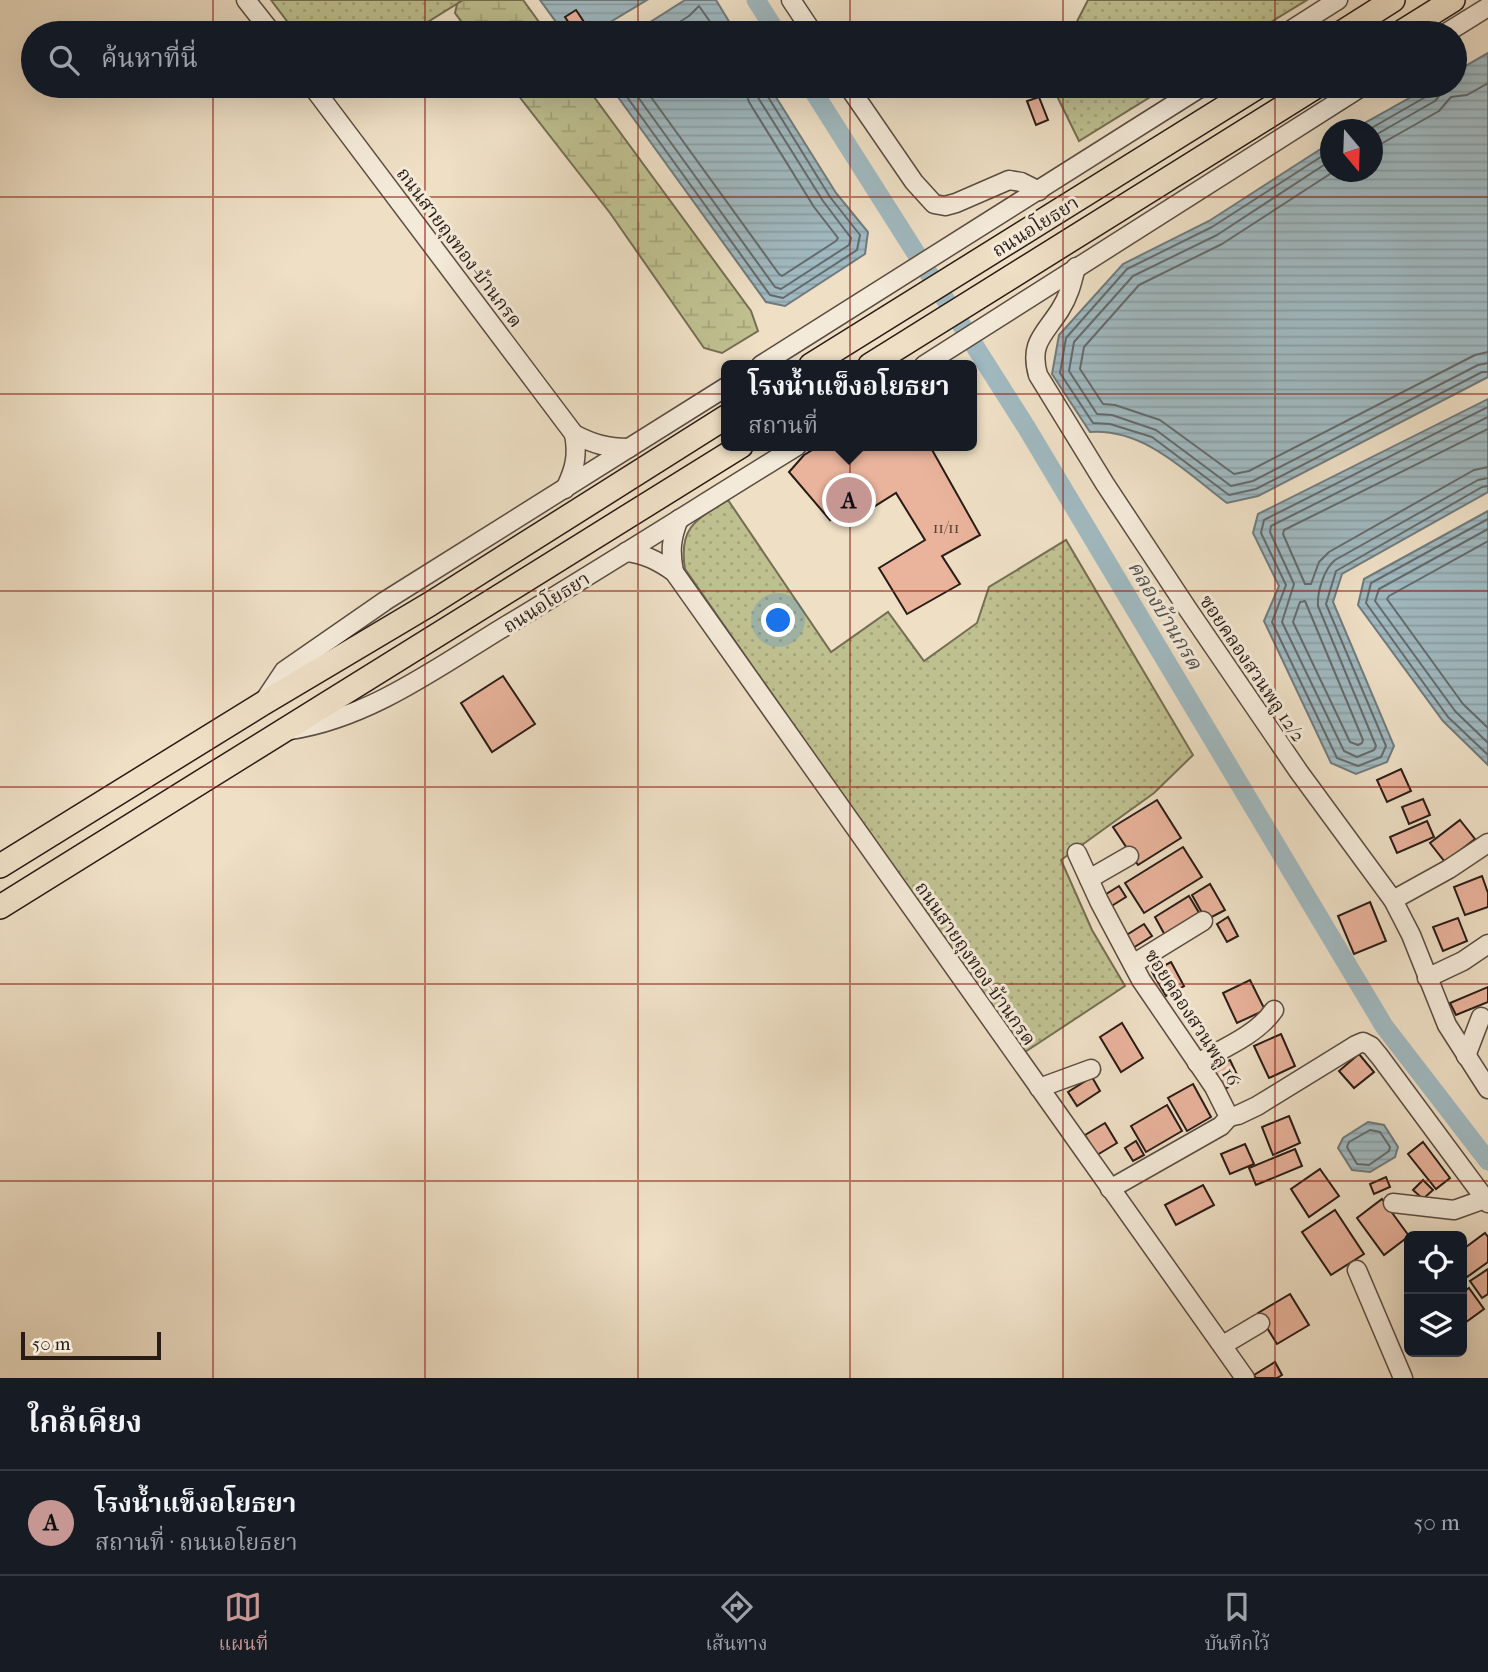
<!DOCTYPE html>
<html lang="th">
<meta charset="utf-8">
<style>
body{margin:0;font-family:"IM FELL French Canon","Noto Serif Thai",serif;background:#242831;color:#f1f3f6}
.controls{position:absolute;right:21px;bottom:21px;display:grid;overflow:hidden;border-radius:10px;box-shadow:0 7px 28px #0002}
.controls button{width:63px;height:63px;display:grid;place-items:center;padding:0;border:0;border-bottom:2px solid #363941;background:#171b24;color:#f1f3f6;font:35px sans-serif}
.compass{position:absolute;left:1320px;top:119px;width:63px;height:63px;border-radius:50%;background:#171b24;box-shadow:0 7px 28px #0002;rotate:161deg}
.scale{position:absolute;left:21px;bottom:18px;width:140px;box-sizing:border-box;padding-left:7px;border:4px solid #291b16;border-top:0;font-size:19px;line-height:24px;white-space:nowrap;color:#291b16;-webkit-text-stroke:5px #f4ead9;paint-order:stroke}
.you{position:absolute;left:779px;top:621px;width:24px;height:24px;margin:-18px;border:5px solid #fff;border-radius:50%;background:#1a73e8;box-shadow:0 0 0 10px #1a73e833}
.badge{display:grid;place-items:center;width:46px;height:46px;border-radius:50%;background:#c59692;color:#111;font-size:23px;font-weight:700}
.pin{position:absolute;translate:-50% -50%;border:4px solid #fff;box-shadow:0 2px 7px #0006}
.popup{position:absolute;left:721px;top:360px;width:256px;height:91px;box-sizing:border-box;display:grid;place-content:center;border-radius:10px;background:#171b24;filter:drop-shadow(0 2px 5px #0005);font-size:23px;white-space:nowrap;color:#9ea1a6}
.popup b{font-size:26px;color:#f1f3f6}
.popup::after{content:'';position:absolute;left:50%;top:100%;margin-left:-14px;border:14px solid transparent;border-top-color:#171b24}
.list{margin:0;padding:0;list-style:none}
h2{display:flex;justify-content:space-between;align-items:center;height:91px;margin:0;padding:0 28px;font-size:30px}
h2 small{font-size:23px;font-weight:400;color:#9ea1a6}
.list li{display:grid;grid-template-columns:46px 1fr auto;gap:21px;align-items:center;box-sizing:border-box;height:105px;padding:0 28px;border-top:2px solid #363941}
.list b{display:block;font-size:26px;white-space:nowrap}
.list p{margin:0;font-size:23px;white-space:nowrap;color:#9ea1a6}
.list em{font-size:23px;font-style:normal;color:#9ea1a6}
.icon{flex:none;width:38px;height:38px;fill:none;stroke:currentColor;stroke-width:2;stroke-linecap:round;stroke-linejoin:round}
.map{position:relative;flex:none;width:1488px;height:1378px;overflow:hidden}
.search{position:absolute;background:#171b24;box-shadow:0 7px 28px #0002;left:21px;right:21px;top:21px;height:77px;display:flex;align-items:center;gap:18px;box-sizing:border-box;padding:0 24px;border-radius:38px;color:#9ea1a6;font-size:26px}
.sheet{height:196px;background:#171b24}
nav{display:flex;justify-content:space-around;align-items:center;box-sizing:border-box;height:98px;border-top:2px solid #363941;background:#171b24;font-size:19px;color:#9ea1a6}
nav a{display:grid;justify-items:center;gap:4px}
nav .on{color:#c59692}
.map>svg:first-child{display:block}
</style>
<div class="map">
<svg width="1488" height="1378" viewBox="0 0 1488 1378">
<defs>
<pattern id="grass-dots" width="8" height="8" patternUnits="userSpaceOnUse" patternTransform="scale(1.75)"><rect width="8" height="8" fill="#bfc090"/><path d="M2 2h.1M6 6h.1" fill="none" stroke="#a4a47b" stroke-width="1.8" stroke-linecap="round"/></pattern>
<pattern id="wetland-marsh" width="20" height="14" patternUnits="userSpaceOnUse" patternTransform="scale(1.75)"><rect width="20" height="14" fill="#bfc090"/><path d="M1 5h8M5 5V1M11 12h8M15 12V8" fill="none" stroke="#a4a47b"/></pattern>
<pattern id="water-rules" width="6" height="5" patternUnits="userSpaceOnUse" patternTransform="scale(1.75)"><rect width="6" height="5" fill="#a0b9c0"/><path d="M0 2.5h6" fill="none" stroke="#8a9ea4"/></pattern>
</defs>
<rect width="100%" height="100%" fill="#eedfc5"/>
<filter id="stains"><feTurbulence type="fractalNoise" baseFrequency=".00286" numOctaves="4"/><feColorMatrix values="0 0 0 0 .2 0 0 0 0 .09 0 0 0 0 .02 0 0 0 .5 -.17"/></filter>
<radialGradient id="worn" r=".72"><stop offset=".6" stop-color="#630" stop-opacity="0"/><stop offset="1" stop-color="#630" stop-opacity=".3"/></radialGradient>
<!-- grass -->
<g fill="url(#grass-dots)" stroke="#746e53" stroke-width="2">
<polygon points="271,0 463,0 410,33 296,33"/>
<polygon points="1088,0 1307,0 1253,33 1071,33"/>
<polygon points="1052,86 1168,86 1079,141"/>
<path d="M728,500L831,652L888,612L924,661L977,623L989,587L1066,540L1193,755L1154,793L1061,860L1092,930L1125,986L1022,1054L685,569C678,527 697,519 728,500Z"/>
</g>
<!-- wetland -->
<g fill="url(#wetland-marsh)" stroke="#746e53" stroke-width="2">
<polygon points="463,0 523,0 547,33 470,33 455,13 457,4"/>
<polygon points="511,86 586,86 751,311 758,331 722,353 704,348 610,213"/>
</g>
<!-- water -->
<g fill="url(#water-rules)" stroke="#707a7c" stroke-width="2">
<polygon points="540,0 647,0 592,33 564,33"/>
<polygon points="685,0 716,0 736,33 633,33"/>
<path d="M1488,53V377L1258,496L1227,503C1186,472 1144,428 1090,432L1052,374L1059,335L1123,264L1209,221L1330,143V172H1372V130L1354,129L1431,86H1455V72Z"/>
<polygon points="610,86 769,86 836,193 868,232 865,254 785,306 766,302"/>
<polygon points="1488,399 1488,492 1342,574 1333,602 1394,746 1387,762 1356,774 1331,763 1264,621 1279,586 1253,533 1258,514"/>
<polygon points="1488,511 1488,765 1443,721 1358,605 1364,579"/>
<polygon points="1368,1122 1384,1125 1398,1147 1395,1157 1370,1172 1352,1170 1338,1148 1343,1138"/>
</g>
<g fill="none" stroke-linecap="round" stroke-linejoin="round">
<!-- shore -->
<g stroke="#646a6b" stroke-width="2">
<polyline points="662,33 689,16 699,6 718,33"/>
<polyline points="619,86 770,295 783,298 857,250 860,235 830,197 765,92 764,86"/>
<polyline points="630,86 775,287 781,289 849,245 851,238 823,201 757,96 755,86"/>
<polyline points="643,86 779,274 782,276 836,241 838,238 814,207 749,102 744,86"/>
<polyline points="1368,130 1429,95 1433,86"/>
<polyline points="1372,137 1435,101 1440,95 1442,86"/>
<polyline points="1372,149 1439,111 1451,97 1467,95 1488,83"/>
<polyline points="1330,151 1212,227 1127,269 1066,338 1060,373 1093,423 1110,424 1152,437 1229,495 1256,489 1482,372 1488,372"/>
<polyline points="1330,161 1217,235 1133,276 1074,342 1069,371 1097,414 1112,415 1156,430 1231,486 1253,481 1478,365 1488,363"/>
<polyline points="1333,172 1222,244 1139,285 1084,347 1080,369 1103,404 1115,405 1160,420 1234,474 1249,471 1475,355 1488,352"/>
<polyline points="1488,407 1264,520 1261,533 1286,585 1272,622 1337,758 1358,766 1381,757 1386,746 1326,604 1336,571 1482,487 1488,486"/>
<path d="M1488,417L1271,526L1270,532L1294,584L1282,622L1344,751L1357,757L1374,750L1376,746L1318,606C1317,592 1324,569 1335,560L1478,480L1488,478"/>
<polyline points="1488,429 1284,530 1283,534 1305,584 1311,584 1319,562 1329,552 1474,470 1488,467"/>
<polyline points="1488,519 1371,583 1366,603 1448,717 1488,755"/>
<polyline points="1488,529 1379,589 1375,601 1455,711 1488,743"/>
<polyline points="1488,541 1389,596 1387,599 1463,704 1488,728"/>
<polygon points="1305,601 1363,740 1362,743 1358,745 1350,742 1293,622 1300,602"/>
<polygon points="1370,1130 1380,1132 1390,1147 1389,1151 1369,1165 1357,1164 1347,1147 1349,1142"/>
</g>
<!-- canal -->
<g stroke="#a0b9c0" stroke-width="19">
<polyline points="756,0 777,33"/>
<polyline points="810,86 1028,430 1384,1026 1488,1161"/>
</g>
</g>
<!-- building -->
<g fill="#e9b39c" stroke="#291b16" stroke-width="2">
<polygon points="576,10 584,22 573,29 565,17"/>
<polygon points="1039,97 1048,120 1036,125 1027,101"/>
<polygon points="819,446 936,446 931,448 980,535 942,556 960,584 907,614 879,568 925,540 896,493 856,518 846,506 830,520 789,472 804,455"/>
<polygon points="503,676 535,724 492,752 461,703"/>
<polygon points="1401,769 1411,791 1387,802 1377,780"/>
<polygon points="1423,799 1430,815 1409,824 1402,807"/>
<polygon points="1157,800 1181,838 1138,865 1113,827"/>
<polygon points="1460,820 1475,839 1445,862 1430,843"/>
<polygon points="1427,821 1434,837 1397,853 1390,837"/>
<polygon points="1183,847 1202,877 1144,913 1125,883"/>
<polygon points="1482,876 1488,893 1488,907 1465,915 1454,887"/>
<polygon points="1210,884 1225,910 1206,920 1192,895"/>
<polygon points="1119,886 1126,897 1110,907 1103,896"/>
<polygon points="1189,896 1201,916 1166,937 1155,917"/>
<polygon points="1370,902 1386,941 1354,954 1338,916"/>
<polygon points="1228,917 1238,936 1227,942 1217,924"/>
<polygon points="1458,918 1467,941 1443,951 1433,927"/>
<polygon points="1144,924 1152,936 1133,948 1125,936"/>
<polygon points="1171,962 1184,986 1166,996 1152,972"/>
<polygon points="1250,980 1265,1010 1237,1023 1223,993"/>
<polygon points="1488,987 1488,1002 1456,1015 1450,1003"/>
<polygon points="1122,1023 1143,1058 1121,1072 1100,1037"/>
<polygon points="1281,1034 1295,1066 1269,1078 1254,1046"/>
<polygon points="1359,1054 1374,1072 1354,1088 1339,1071"/>
<polygon points="1230,1060 1240,1081 1223,1090 1212,1068"/>
<polygon points="1092,1077 1100,1091 1077,1106 1068,1092"/>
<polygon points="1193,1084 1211,1117 1187,1131 1168,1098"/>
<polygon points="1167,1105 1182,1131 1146,1152 1131,1126"/>
<polygon points="1289,1116 1300,1143 1273,1155 1262,1127"/>
<polygon points="1105,1123 1117,1143 1097,1155 1085,1135"/>
<polygon points="1136,1141 1144,1155 1133,1161 1125,1148"/>
<polygon points="1423,1142 1450,1178 1436,1189 1408,1154"/>
<polygon points="1245,1144 1254,1164 1230,1174 1221,1154"/>
<polygon points="1295,1149 1302,1166 1256,1185 1249,1168"/>
<polygon points="1320,1169 1339,1196 1309,1217 1291,1189"/>
<polygon points="1386,1177 1390,1187 1374,1194 1370,1184"/>
<polygon points="1423,1180 1433,1190 1423,1199 1413,1190"/>
<polygon points="1203,1185 1214,1205 1176,1225 1165,1205"/>
<polygon points="1382,1199 1409,1236 1384,1255 1357,1218"/>
<polygon points="1335,1210 1364,1254 1331,1275 1302,1232"/>
<polygon points="1485,1233 1488,1237 1488,1262 1467,1277 1462,1270 1462,1250"/>
<polygon points="1488,1269 1488,1294 1482,1298 1470,1281"/>
<polygon points="1469,1288 1484,1309 1462,1325 1462,1293"/>
<polygon points="1290,1294 1309,1325 1277,1344 1258,1313"/>
<polygon points="1275,1362 1282,1375 1277,1378 1256,1378 1254,1375"/>
</g>
<g fill="none" stroke-linecap="round" stroke-linejoin="round">
<!-- minor casing -->
<g stroke="#5a4c42" stroke-width="21">
<g id="minor">
<polyline points="246,0 272,33"/>
<polyline points="791,0 813,33"/>
<polyline points="1286,33 1338,0"/>
<polyline points="1446,33 1488,7"/>
<path d="M312,86L574,434C593,444 607,448 629,448"/>
<polyline points="848,86 914,182 934,204 945,206 956,203 1009,180 1021,182 1039,191"/>
<path d="M1076,267C1072,283 1069,296 1060,310C1044,335 1029,343 1038,375L1105,484L1187,608L1299,772L1393,900L1411,935L1447,1025L1488,1089"/>
<polyline points="761,365 1203,86"/>
<polyline points="924,365 1363,86"/>
<path d="M565,489C575,469 578,455 574,434"/>
<path d="M626,552C645,554 658,561 674,572L1245,1378"/>
<path d="M674,572C670,552 671,538 679,519"/>
<polyline points="262,704 284,671 385,601 726,387"/>
<path d="M290,730C366,719 434,670 499,630C599,570 698,507 797,446"/>
<polyline points="1077,853 1099,901 1141,980 1214,1087 1229,1117 1221,1126 1110,1189"/>
<polyline points="1089,879 1129,856"/>
<polyline points="1393,900 1449,869 1488,843"/>
<polyline points="1133,964 1203,921"/>
<polyline points="1427,978 1463,961 1488,944"/>
<polyline points="1466,1056 1481,1017"/>
<path d="M1197,1063C1222,1049 1257,1035 1274,1010"/>
<polyline points="1039,1088 1091,1069"/>
<polyline points="1229,1117 1238,1115 1257,1106 1356,1045 1363,1042 1371,1046 1380,1057 1488,1203"/>
<polyline points="1393,1203 1454,1210 1485,1199"/>
<polyline points="1357,1270 1403,1378"/>
<polyline points="1223,1345 1260,1323"/>
</g>
</g>
<!-- major casing -->
<g stroke="#291b16" stroke-width="26">
<g id="major">
<polyline points="1341,33 1393,0"/>
<polyline points="1400,33 1453,0"/>
<polyline points="811,365 1259,86"/>
<polyline points="870,365 1317,86"/>
<polyline points="0,866 262,704 430,604 726,417"/>
<polyline points="0,907 741,446"/>
</g>
</g>
<!-- minor -->
<use href="#minor" stroke="#f4ead9" stroke-width="18"/>
<!-- major -->
<use href="#major" stroke="#eedfc5" stroke-width="23"/>
</g>
<!-- grid -->
<path fill="none" stroke="#8f2418" stroke-width="2" stroke-opacity="0.55" d="M213,0V33M425,0V33M638,0V33M850,0V33M1063,0V33M1275,0V33M213,86V1378M425,86V1378M638,86V1378M850,86V1378M1063,86V1378M1275,86V1378M0,197H1488M0,394H1488M0,591H1488M0,787H1488M0,984H1488M0,1181H1488"/>
<g text-anchor="middle" stroke-width="6" stroke-linejoin="round" paint-order="stroke">
<!-- number labels -->
<g font-size="16" fill="#594138">
<text x="946" y="533">11/11</text>
</g>
<!-- street labels -->
<g font-size="19" fill="#291b16" stroke="#f4ead9">
<text transform="translate(1035 226) rotate(-32)" y="7">ถนนอโยธยา</text>
<text transform="translate(460 247) rotate(53)" y="7">ถนนสายถุงทอง-บ้านกรด</text>
<text transform="translate(546 602) rotate(-32)" y="7">ถนนอโยธยา</text>
<text transform="translate(1253 668) rotate(56)" y="7">ซอยคลองสวนพลู 12/2</text>
<text transform="translate(976 963) rotate(55)" y="7">ถนนสายถุงทอง-บ้านกรด</text>
<text transform="translate(1193 1017) rotate(57)" y="7">ซอยคลองสวนพลู 16</text>
</g>
<!-- water labels -->
<g font-size="21" font-style="italic" fill="#535252" stroke="#f4ead9">
<text transform="translate(1165 615) rotate(59)" y="7">คลองบ้านกรด</text>
</g>
</g>
<rect width="100%" height="100%" filter="url(#stains)"/>
<rect width="100%" height="100%" fill="url(#worn)"/>
</svg>
<div class="controls">
<button><svg class="icon" aria-label="locate" viewBox="0 0 24 24"><circle cx="12" cy="12" r="6"/><path d="M12 2v4M12 18v4M2 12h4M18 12h4"/></svg></button>
<button><svg class="icon" aria-label="layers" viewBox="0 0 24 24"><path d="M12 4l9 5-9 5-9-5zM3 14l9 5 9-5"/></svg></button>
</div>
<svg class="compass" viewBox="-18 -18 36 36"><path d="M0-13l5 13h-10z" fill="#e53935"/><path d="M0 13l5-13h-10z" fill="#9ea1a6"/></svg>
<div class="scale">50 m</div>
<div class="you"></div>
<div class="pin badge" style="left:849px;top:500px">A</div>
<div class="popup"><b>โรงน้ำแข็งอโยธยา</b>สถานที่</div>
<div class="search"><svg class="icon" aria-label="search" viewBox="0 0 24 24"><circle cx="10" cy="10" r="6"/><path d="M15 15l6 6"/></svg>ค้นหาที่นี่</div>
</div>
<section class="sheet">
<h2>ใกล้เคียง<small></small></h2>
<ul class="list">
<li><span class="badge">A</span><div><b>โรงน้ำแข็งอโยธยา</b><p>สถานที่ · ถนนอโยธยา</p></div><em>50 m</em></li>
</ul>
</section>
<nav>
<a class="on"><svg class="icon" aria-label="map" viewBox="0 0 24 24"><path d="M3 6l6-2 6 2 6-2v14l-6 2-6-2-6 2zM9 4v14M15 6v14"/></svg>แผนที่</a>
<a><svg class="icon" aria-label="directions" viewBox="0 0 24 24"><path d="M12 3l9 9-9 9-9-9zM9 14v-3h6M13 9l2 2-2 2"/></svg>เส้นทาง</a>
<a><svg class="icon" aria-label="saved" viewBox="0 0 24 24"><path d="M7 4h10v16l-5-4-5 4z"/></svg>บันทึกไว้</a>
</nav>
